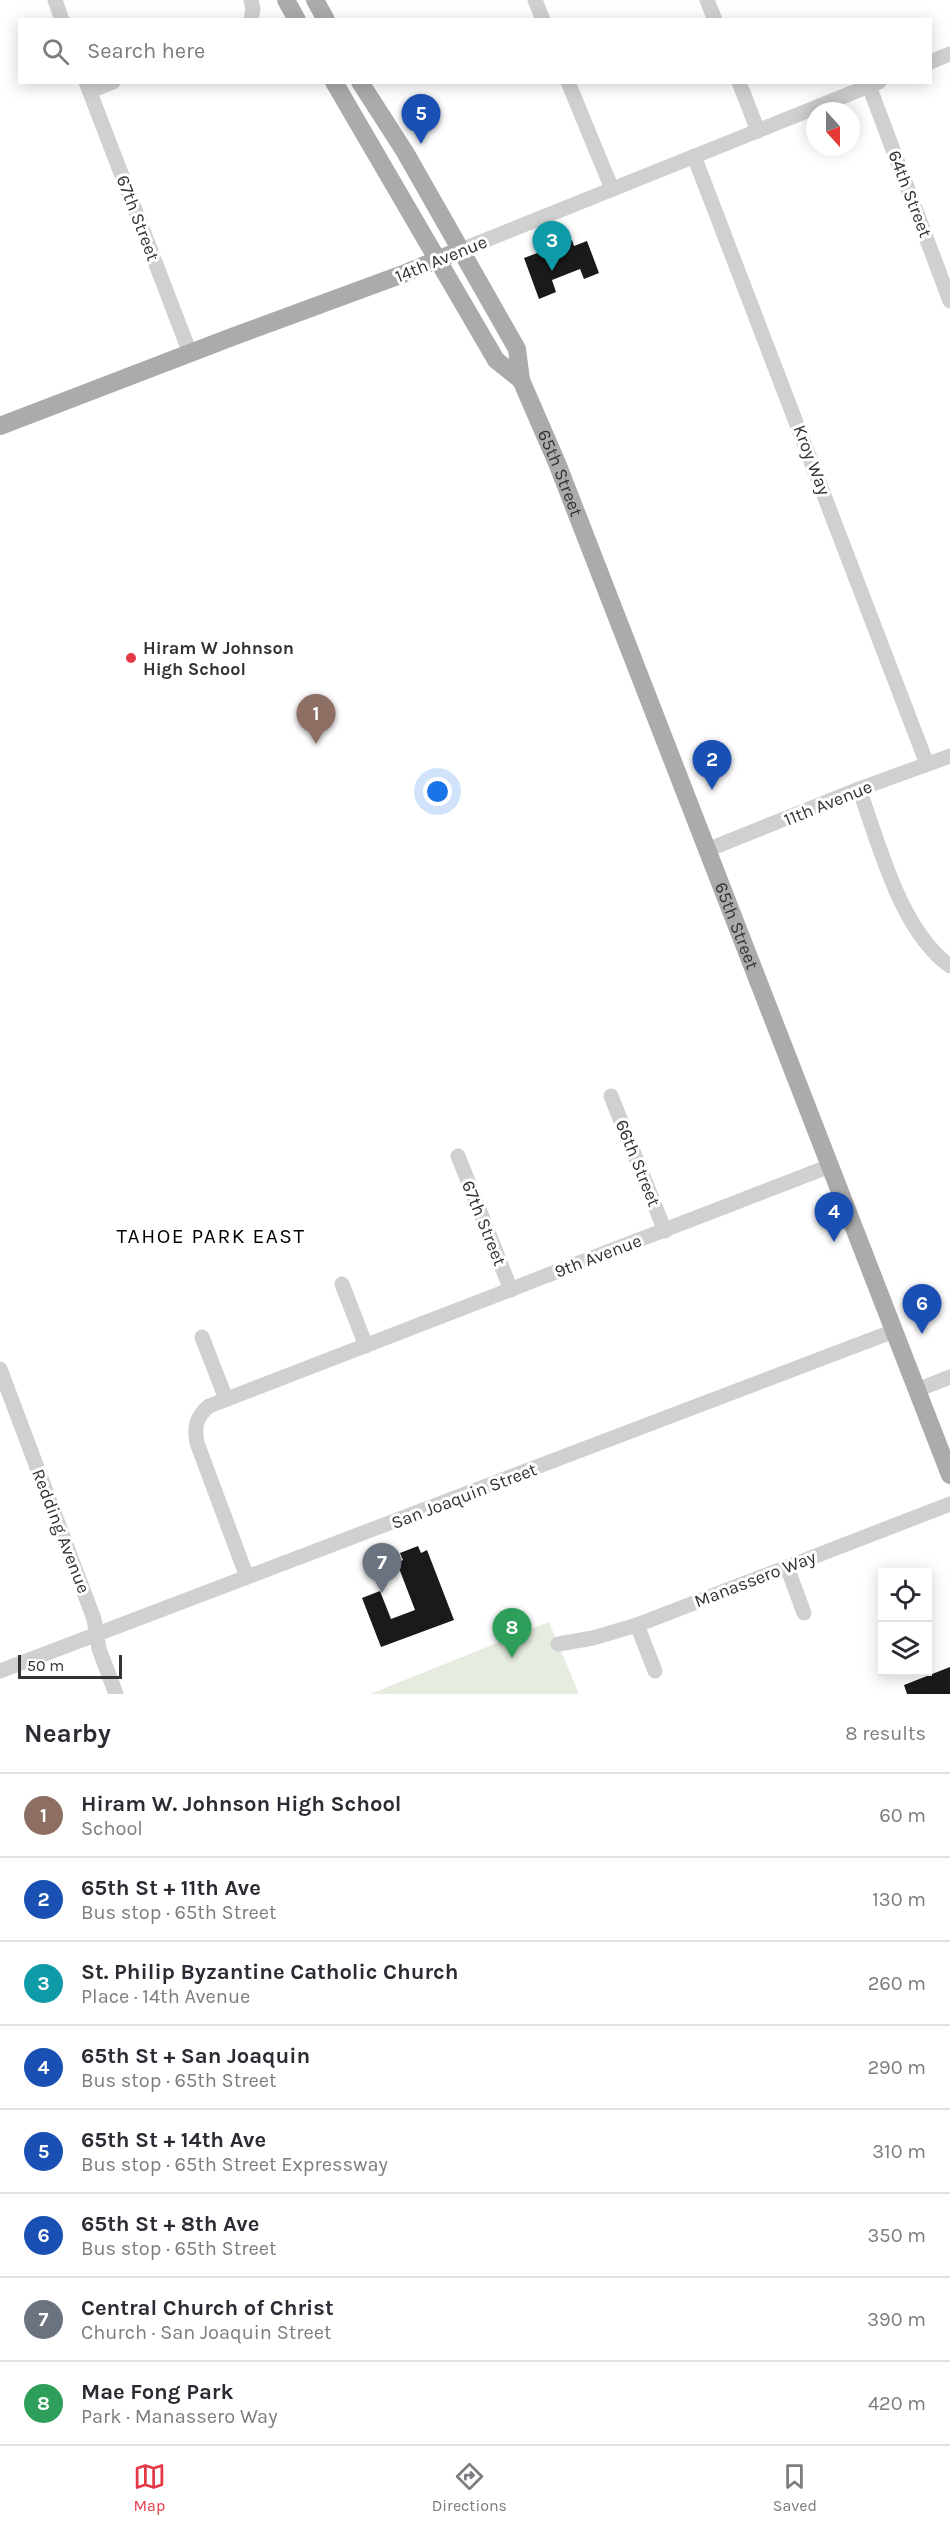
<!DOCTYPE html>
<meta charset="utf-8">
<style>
body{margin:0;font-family:Karla,sans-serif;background:#f2f2f3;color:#2b2b33}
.controls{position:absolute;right:18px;bottom:18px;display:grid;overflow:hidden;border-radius:0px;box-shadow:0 3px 15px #0003}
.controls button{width:54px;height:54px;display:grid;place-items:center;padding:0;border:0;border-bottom:2px solid #e1e1e2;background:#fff;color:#2b2b33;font:30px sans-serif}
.compass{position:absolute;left:806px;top:102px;width:54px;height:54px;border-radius:50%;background:#fff;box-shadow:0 3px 15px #0003;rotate:159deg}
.scale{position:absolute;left:18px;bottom:15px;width:104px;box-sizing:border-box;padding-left:6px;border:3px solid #333;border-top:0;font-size:16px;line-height:21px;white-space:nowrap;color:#333;-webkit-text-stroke:4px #fff;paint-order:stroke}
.you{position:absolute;left:438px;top:792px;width:21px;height:21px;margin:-15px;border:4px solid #fff;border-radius:50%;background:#1a73e8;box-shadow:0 0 0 9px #1a73e833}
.badge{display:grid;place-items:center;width:39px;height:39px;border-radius:50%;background:#e63946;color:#fff;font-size:20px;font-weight:700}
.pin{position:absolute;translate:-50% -50px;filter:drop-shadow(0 2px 3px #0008)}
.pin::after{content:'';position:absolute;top:32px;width:21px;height:18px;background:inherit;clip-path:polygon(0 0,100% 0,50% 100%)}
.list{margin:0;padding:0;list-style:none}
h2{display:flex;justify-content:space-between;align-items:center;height:78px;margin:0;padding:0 24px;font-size:26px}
h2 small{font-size:20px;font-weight:400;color:#7c7c81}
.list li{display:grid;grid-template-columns:39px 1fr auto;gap:18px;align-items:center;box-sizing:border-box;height:84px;padding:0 24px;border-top:2px solid #e1e1e2}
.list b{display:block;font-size:22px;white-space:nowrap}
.list p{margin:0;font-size:20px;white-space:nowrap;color:#7c7c81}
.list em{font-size:20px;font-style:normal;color:#7c7c81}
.icon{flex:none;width:33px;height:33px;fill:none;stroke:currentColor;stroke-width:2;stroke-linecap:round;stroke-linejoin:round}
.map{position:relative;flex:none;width:950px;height:1694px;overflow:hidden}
.search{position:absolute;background:#fff;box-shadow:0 3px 15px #0003;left:18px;right:18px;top:18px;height:66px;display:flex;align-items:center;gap:15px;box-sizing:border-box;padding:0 21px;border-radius:0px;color:#7c7c81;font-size:22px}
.sheet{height:750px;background:#fff}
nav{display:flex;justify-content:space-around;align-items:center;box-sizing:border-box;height:84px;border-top:2px solid #e1e1e2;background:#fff;font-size:16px;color:#7c7c81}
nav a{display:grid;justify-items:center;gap:3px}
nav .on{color:#e63946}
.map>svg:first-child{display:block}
</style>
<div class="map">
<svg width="950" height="1694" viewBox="0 0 950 1694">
<rect width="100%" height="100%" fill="#fff"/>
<!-- green -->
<polygon fill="#e6ecdf" points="549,1622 579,1694 370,1694"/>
<!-- building -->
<g fill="#1a1a1a">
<polygon points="572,240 574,246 587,241 599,273 584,279 580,269 552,280 556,292 539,299 524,258"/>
<polygon points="418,1546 421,1553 427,1550 454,1620 381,1647 362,1598 380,1591 391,1619 415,1610 397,1563 403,1560 400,1553"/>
<polygon points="950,1667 950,1694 907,1694 904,1685"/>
</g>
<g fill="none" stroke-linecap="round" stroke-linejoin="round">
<!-- minor -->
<g stroke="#d0d0d0" stroke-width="15">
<polyline points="55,0 62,20"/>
<polyline points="251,0 253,9 251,20"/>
<polyline points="535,0 543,20"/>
<polyline points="707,0 715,20"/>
<polyline points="930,62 950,54"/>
<polyline points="86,82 190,353"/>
<polyline points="568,82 612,189"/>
<polyline points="739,82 758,131"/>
<polyline points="869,86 950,301"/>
<polyline points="90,91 113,82"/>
<polyline points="694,156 927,764"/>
<polyline points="461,250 879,82"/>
<path d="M859,789C880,846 900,930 950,966"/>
<polyline points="707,850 859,789 950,756"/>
<polyline points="611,1096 665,1231"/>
<polyline points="458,1156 511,1290"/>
<polyline points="342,1284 366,1346"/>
<polyline points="202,1337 226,1399"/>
<polyline points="0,1369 94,1619 99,1649 116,1694"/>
<polyline points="917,1390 950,1377"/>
<polyline points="787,1567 804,1613"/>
<path d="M247,1577L197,1443C194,1427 196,1417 209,1406L830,1166"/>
<polyline points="637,1625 655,1671"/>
<polyline points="558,1644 593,1638 637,1625 950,1504"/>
<polyline points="0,1671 894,1331"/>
</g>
<!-- major -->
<g stroke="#ababab" stroke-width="18">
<polyline points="286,0 297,20"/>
<polyline points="315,0 326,20"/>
<polyline points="334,82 496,360 521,380"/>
<path id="s1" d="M360,82L405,152L517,349L521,380L557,463L950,1475"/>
<polyline points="0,426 232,337 403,274 461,250"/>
</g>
</g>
<!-- markers -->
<circle fill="#e63946" stroke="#fff" stroke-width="2" cx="131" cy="658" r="6"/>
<g text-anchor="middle" stroke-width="6" stroke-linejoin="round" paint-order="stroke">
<!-- street labels -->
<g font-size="18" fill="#333" stroke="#fff">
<text transform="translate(910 194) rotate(69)" y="6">64th Street</text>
<text transform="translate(138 218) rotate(69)" y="6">67th Street</text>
<text transform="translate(441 259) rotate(-22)" y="6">14th Avenue</text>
<text transform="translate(812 460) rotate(69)" y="6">Kroy Way</text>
<text dy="6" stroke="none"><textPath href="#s1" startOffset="442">65th Street</textPath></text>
<text transform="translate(828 803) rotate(-22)" y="6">11th Avenue</text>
<text dy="6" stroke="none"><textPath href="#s1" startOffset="928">65th Street</textPath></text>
<text transform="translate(638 1163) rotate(68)" y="6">66th Street</text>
<text transform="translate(484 1223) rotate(68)" y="6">67th Street</text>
<text transform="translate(598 1256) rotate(-21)" y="6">9th Avenue</text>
<text transform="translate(464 1496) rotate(-21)" y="6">San Joaquin Street</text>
<text transform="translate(61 1531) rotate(69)" y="6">Redding Avenue</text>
<text transform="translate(755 1579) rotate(-21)" y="6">Manassero Way</text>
</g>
<!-- poi labels -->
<g font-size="18" font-weight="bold" fill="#333" stroke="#fff" text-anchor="start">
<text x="143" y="654">Hiram W Johnson<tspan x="143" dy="21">High School</tspan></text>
</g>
<!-- quarter labels -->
<g font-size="21" letter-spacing="1.5" fill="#000" stroke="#fff">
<text x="211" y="1243">TAHOE PARK EAST</text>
</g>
</g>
</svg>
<div class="controls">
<button><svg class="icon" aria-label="locate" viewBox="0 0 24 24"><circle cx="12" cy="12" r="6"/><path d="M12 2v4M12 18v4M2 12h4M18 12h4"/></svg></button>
<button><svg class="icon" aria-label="layers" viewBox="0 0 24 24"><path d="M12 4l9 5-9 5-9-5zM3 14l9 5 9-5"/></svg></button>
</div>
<svg class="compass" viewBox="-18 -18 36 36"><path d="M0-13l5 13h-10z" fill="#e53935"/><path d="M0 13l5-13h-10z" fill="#7c7c81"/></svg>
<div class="scale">50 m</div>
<div class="you"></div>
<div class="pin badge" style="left:316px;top:744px;background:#8d6e63">1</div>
<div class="pin badge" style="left:712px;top:790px;background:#1a4fb4">2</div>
<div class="pin badge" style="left:552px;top:271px;background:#0f9aa8">3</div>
<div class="pin badge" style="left:834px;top:1242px;background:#1a4fb4">4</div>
<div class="pin badge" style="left:421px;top:144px;background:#1a4fb4">5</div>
<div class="pin badge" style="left:922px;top:1334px;background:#1a4fb4">6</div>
<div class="pin badge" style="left:382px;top:1593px;background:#6b7280">7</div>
<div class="pin badge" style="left:512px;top:1658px;background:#2e9e5b">8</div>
<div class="search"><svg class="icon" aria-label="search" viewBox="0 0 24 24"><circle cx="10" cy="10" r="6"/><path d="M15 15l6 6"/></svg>Search here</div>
</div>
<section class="sheet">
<h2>Nearby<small>8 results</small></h2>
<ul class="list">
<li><span class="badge" style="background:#8d6e63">1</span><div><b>Hiram W. Johnson High School</b><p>School</p></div><em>60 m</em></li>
<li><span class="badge" style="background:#1a4fb4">2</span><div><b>65th St + 11th Ave</b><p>Bus stop · 65th Street</p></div><em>130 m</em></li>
<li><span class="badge" style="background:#0f9aa8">3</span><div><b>St. Philip Byzantine Catholic Church</b><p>Place · 14th Avenue</p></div><em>260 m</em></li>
<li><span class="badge" style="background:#1a4fb4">4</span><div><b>65th St + San Joaquin</b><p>Bus stop · 65th Street</p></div><em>290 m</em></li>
<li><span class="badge" style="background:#1a4fb4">5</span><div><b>65th St + 14th Ave</b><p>Bus stop · 65th Street Expressway</p></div><em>310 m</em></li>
<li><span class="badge" style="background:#1a4fb4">6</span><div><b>65th St + 8th Ave</b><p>Bus stop · 65th Street</p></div><em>350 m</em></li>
<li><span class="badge" style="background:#6b7280">7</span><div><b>Central Church of Christ</b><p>Church · San Joaquin Street</p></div><em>390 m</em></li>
<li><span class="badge" style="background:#2e9e5b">8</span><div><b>Mae Fong Park</b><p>Park · Manassero Way</p></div><em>420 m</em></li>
</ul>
</section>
<nav>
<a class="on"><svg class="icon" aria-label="map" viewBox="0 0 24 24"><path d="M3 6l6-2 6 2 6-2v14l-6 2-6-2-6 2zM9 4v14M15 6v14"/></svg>Map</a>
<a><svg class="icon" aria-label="directions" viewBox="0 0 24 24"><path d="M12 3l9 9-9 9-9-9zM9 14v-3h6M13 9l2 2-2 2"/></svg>Directions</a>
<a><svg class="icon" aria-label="saved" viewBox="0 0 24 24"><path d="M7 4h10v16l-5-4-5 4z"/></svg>Saved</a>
</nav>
